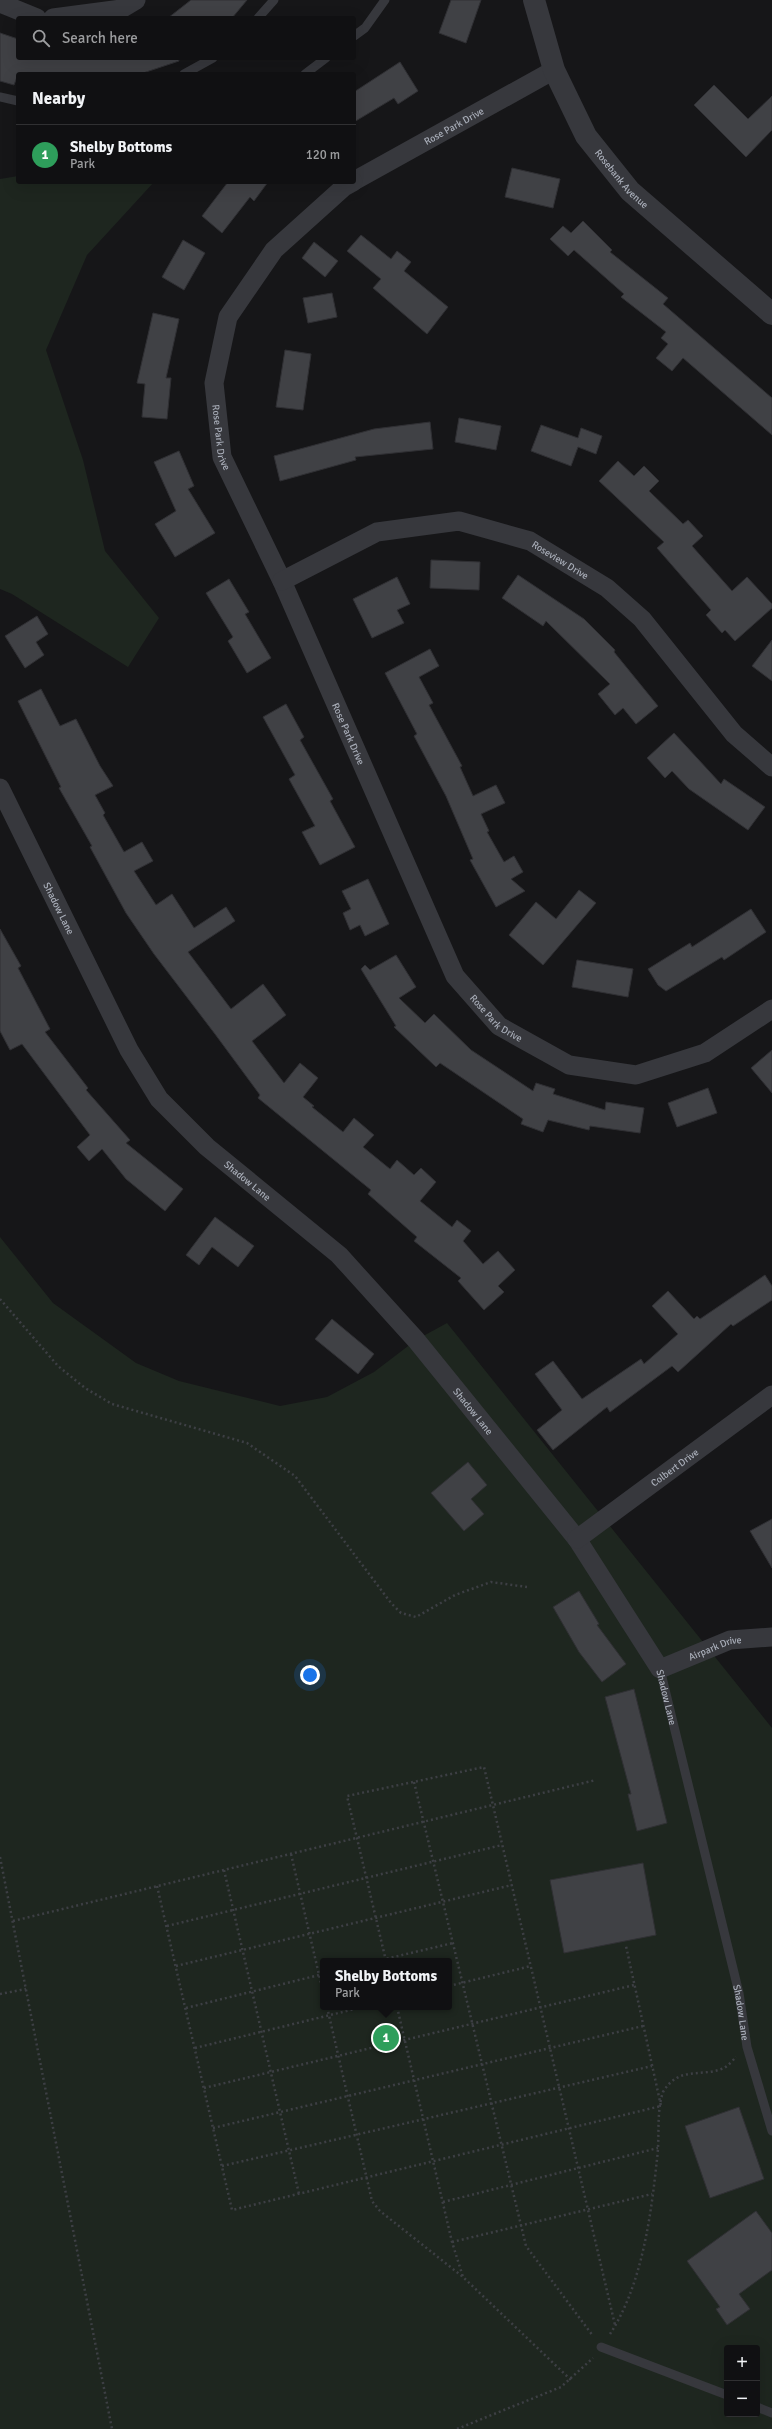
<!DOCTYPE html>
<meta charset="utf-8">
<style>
body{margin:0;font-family:Signika,sans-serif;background:#1e1e20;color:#f1f3f6}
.controls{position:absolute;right:12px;bottom:12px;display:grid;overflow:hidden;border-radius:4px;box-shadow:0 4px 16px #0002}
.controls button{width:36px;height:36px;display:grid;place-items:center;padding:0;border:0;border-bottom:1px solid #303032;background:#101012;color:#f1f3f6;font:20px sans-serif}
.you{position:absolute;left:310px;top:1675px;width:14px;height:14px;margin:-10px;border:3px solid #fff;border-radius:50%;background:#1a73e8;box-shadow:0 0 0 6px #1a73e833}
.badge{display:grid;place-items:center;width:26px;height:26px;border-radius:50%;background:#ea580c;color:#fff;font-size:13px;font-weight:700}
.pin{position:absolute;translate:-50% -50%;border:2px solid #fff;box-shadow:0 1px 4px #0006}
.popup{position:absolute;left:320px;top:1958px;width:132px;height:52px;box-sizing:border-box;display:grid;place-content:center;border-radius:4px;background:#101012;filter:drop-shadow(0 1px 3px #0005);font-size:13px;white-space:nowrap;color:#9c9d9f}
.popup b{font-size:15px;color:#f1f3f6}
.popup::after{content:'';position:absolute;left:50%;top:100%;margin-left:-8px;border:8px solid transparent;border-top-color:#101012}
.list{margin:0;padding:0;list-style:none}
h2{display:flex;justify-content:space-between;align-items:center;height:52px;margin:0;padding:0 16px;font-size:17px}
h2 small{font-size:13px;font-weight:400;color:#9c9d9f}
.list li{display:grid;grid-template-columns:26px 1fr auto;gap:12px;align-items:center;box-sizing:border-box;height:60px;padding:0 16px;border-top:1px solid #303032}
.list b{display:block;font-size:15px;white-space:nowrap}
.list p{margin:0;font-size:13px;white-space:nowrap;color:#9c9d9f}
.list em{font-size:13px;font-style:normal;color:#9c9d9f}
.icon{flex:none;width:22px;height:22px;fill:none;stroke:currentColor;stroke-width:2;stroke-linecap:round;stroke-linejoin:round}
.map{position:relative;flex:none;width:772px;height:2429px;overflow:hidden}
.search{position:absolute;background:#101012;box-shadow:0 4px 16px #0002;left:16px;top:16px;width:340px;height:44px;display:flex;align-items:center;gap:10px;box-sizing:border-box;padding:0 14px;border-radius:4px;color:#9c9d9f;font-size:15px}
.panel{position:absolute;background:#101012;box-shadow:0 4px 16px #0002;left:16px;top:72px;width:340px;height:112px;border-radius:4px}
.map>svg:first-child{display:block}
</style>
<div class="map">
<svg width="772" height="2429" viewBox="0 0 772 2429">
<rect width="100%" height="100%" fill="#161618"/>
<!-- green -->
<g fill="#1e261f" fill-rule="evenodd">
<polygon points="18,176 18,182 154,182 87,255 46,350 83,460 105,551 159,618 128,667 12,594 0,589 0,179"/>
<path d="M0,1237L53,1303L136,1363L179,1381L280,1406L327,1397L374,1372L416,1340L447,1323L772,1728V2429H0ZM323,1961H449V2007H323ZM727,2348H757V2414H727Z"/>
</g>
<!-- building -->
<g fill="#404145" stroke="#303034">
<polygon points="191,0 247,0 232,18 168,18"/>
<polygon points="451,0 481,0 466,43 439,33"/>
<polygon points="0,33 18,39 18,58 178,58 179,61 140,74 18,74 14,85 0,81"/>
<polygon points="400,62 418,91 398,104 394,98 354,122 354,92"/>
<polygon points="714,85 748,119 772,96 772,130 746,157 694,105"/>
<polygon points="512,168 560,179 553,208 505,197"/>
<polygon points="228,182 268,182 254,201 250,197 222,233 202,216"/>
<polygon points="583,221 612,250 610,252 668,298 663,304 772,398 772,435 683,358 672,371 656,358 668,344 661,338 666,332 621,297 624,294 574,250 568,256 550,239 563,226 571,233"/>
<polygon points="361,235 391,259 397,251 411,262 404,271 448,307 427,334 373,288 381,279 347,251"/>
<polygon points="183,240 205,253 184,290 162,277"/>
<polygon points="314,242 338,261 325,277 302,258"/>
<polygon points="332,293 337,317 308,323 303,298"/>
<polygon points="153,313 179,319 166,378 171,378 167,419 142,417 145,384 137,383"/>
<polygon points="285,350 311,354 303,410 276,407"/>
<polygon points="459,418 501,426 496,450 455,442"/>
<polygon points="430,422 433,449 355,457 356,460 280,481 274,456 374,429"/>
<polygon points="541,425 578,438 581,428 602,436 596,454 578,447 571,466 531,451"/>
<polygon points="179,451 194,486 188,489 215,533 175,557 155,524 176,511 154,462"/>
<polygon points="618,461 634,476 644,466 659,481 649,491 683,524 688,520 703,536 692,546 732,591 747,577 772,604 772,608 735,641 725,630 722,633 706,615 711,610 657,548 664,542 599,481"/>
<polygon points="431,560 480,562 479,590 430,588"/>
<polygon points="518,575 584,619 615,650 614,652 658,706 636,724 623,708 615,715 598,694 610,684 546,621 543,626 502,598"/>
<polygon points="397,577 410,604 397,610 404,623 372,638 353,599"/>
<polygon points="229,579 249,612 245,614 271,658 247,673 228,641 233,637 206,593"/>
<polygon points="37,616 48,634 36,642 44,655 25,668 5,636"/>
<polygon points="772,640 772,681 752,666"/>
<polygon points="430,649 439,666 419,677 433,703 429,705 462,766 460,767 473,796 496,785 505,803 481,814 489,831 487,832 504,862 514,856 523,872 511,879 525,891 496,907 470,860 473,859 446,796 414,736 417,734 385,673"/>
<polygon points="41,689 60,726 76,719 100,766 113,786 95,795 105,813 103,815 124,852 142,842 153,861 134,871 156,905 172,894 194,928 226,907 235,921 188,952 231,1009 263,984 286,1015 252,1041 284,1083 300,1063 318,1078 303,1097 314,1106 312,1107 343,1132 354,1118 374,1135 363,1147 390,1169 397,1160 414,1175 421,1168 436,1182 420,1201 452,1227 457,1220 471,1231 463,1241 483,1264 498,1251 515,1270 498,1286 504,1292 484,1310 458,1281 461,1278 414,1241 417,1237 368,1194 371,1190 258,1098 260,1095 215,1034 154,954 126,913 90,847 92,846 59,788 61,787 18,701"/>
<polygon points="286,704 304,737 300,740 333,799 330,801 355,847 320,865 302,832 315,826 289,779 295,775 263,717"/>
<polygon points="674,733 721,784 724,779 765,807 748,830 689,789 672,771 665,778 647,758"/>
<polygon points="368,879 389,924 365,936 360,925 350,930 343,913 351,909 342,891"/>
<polygon points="579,890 596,903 543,965 509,935 536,902 556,919"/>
<polygon points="751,909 766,932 724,960 722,957 666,991 658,985 648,969 690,943 692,947"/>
<polygon points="0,929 21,966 18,968 50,1029 45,1032 88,1088 86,1090 130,1140 126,1143 183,1189 165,1211 126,1179 102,1149 89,1161 77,1147 90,1135 22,1044 10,1050 0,1031"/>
<polygon points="396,955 416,987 399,998 425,1023 434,1014 471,1050 533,1091 536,1083 555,1089 553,1094 605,1110 606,1102 644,1108 640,1133 590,1126 589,1130 548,1120 543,1132 521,1124 523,1119 440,1063 436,1067 394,1027 396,1026 361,969 365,965 370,970"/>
<polygon points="577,960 633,969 628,997 572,987"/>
<polygon points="772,1050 772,1093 751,1068"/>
<polygon points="708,1088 717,1113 677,1127 668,1103"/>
<polygon points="215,1217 254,1246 238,1267 212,1247 199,1265 186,1255"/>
<polygon points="765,1275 772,1286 772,1300 733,1326 731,1324 678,1372 672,1366 610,1412 607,1407 553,1450 537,1430 562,1410 535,1374 553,1361 582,1399 641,1359 644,1364 678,1334 652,1306 668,1291 694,1319 697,1316 700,1319"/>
<polygon points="332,1319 374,1354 358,1374 315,1339"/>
<polygon points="468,1462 487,1485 471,1499 484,1514 464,1531 431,1493"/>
<polygon points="772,1519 772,1568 750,1531"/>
<polygon points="579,1591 599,1624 597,1625 626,1664 602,1682 579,1652 553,1607"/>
<polygon points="634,1689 667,1823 637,1831 628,1794 631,1794 605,1697"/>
<polygon points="643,1863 656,1935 564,1953 550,1880"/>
<polygon points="739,2107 764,2179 710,2198 685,2126"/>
<polygon points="756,2211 772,2233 772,2270 739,2294 750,2309 727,2325 716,2309 720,2307 687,2261"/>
</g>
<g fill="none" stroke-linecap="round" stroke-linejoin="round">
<!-- path -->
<g stroke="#3d3f44" stroke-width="2.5" stroke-dasharray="2 3" stroke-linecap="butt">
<polyline points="0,1299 58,1366 85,1388 112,1404 247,1443 295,1476 391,1603 401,1613 416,1617 455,1595 491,1582 527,1587"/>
<polyline points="414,1782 526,2246 593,2336"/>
<polyline points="291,1854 323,1992"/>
<polyline points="0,1857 112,2429"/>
<polyline points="224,1870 299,2194"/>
<polyline points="157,1886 232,2210 661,2106 626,1946"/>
<polyline points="13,1921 596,1780"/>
<polyline points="167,1926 502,1845"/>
<polyline points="377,1961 453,1943"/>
<polyline points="386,1961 347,1796 484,1767 615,2325"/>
<polyline points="176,1966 512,1885"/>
<polyline points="449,1986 531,1966"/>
<polyline points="0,1994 26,1989"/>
<polyline points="327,2007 372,2201 380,2211 463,2277"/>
<polyline points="397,2007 452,2242 463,2277 571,2380"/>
<polyline points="186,2008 323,1974"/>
<polyline points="195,2048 363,2007"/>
<polyline points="204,2088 634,1985"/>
<polyline points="213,2128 643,2026"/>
<polyline points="222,2166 652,2066"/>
<polyline points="443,2202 658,2148"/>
<polyline points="452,2242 652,2194"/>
<path d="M610,2334C642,2285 651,2216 657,2159C660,2137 656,2113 663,2092C679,2065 702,2078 724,2068C728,2066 733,2060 736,2057"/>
<polyline points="457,2429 561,2387 593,2358"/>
</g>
<!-- service -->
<g stroke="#37383d" stroke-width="9">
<polyline points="258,18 274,0"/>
<polyline points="354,36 365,28 385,0"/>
<polyline points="184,74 213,58"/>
<polyline points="305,74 326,58"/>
<polyline points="0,97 18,101"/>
<path id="s1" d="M660,1669L739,1993L747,2047L772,2131"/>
<polyline points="601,2347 727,2395"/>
<polyline points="757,2407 772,2413"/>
</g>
<!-- minor -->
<g stroke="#37383d" stroke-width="19">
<polyline points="0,3 37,18"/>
<polyline points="53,18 121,9 136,0"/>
<path id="s2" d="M354,181L554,70"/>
<path id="s3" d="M353,182L344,187L274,250L228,317L214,383L222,457L282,581L455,976L499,1026L569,1065L636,1075L705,1053L772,1009"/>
<path id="s4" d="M282,581L377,532L459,521L530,541L607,588L642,619L734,734L772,767"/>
<path id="s5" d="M0,788L129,1050L159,1099L207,1147L339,1255L416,1340L577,1539L660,1669L730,1640L772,1637"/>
<path id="s6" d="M577,1539L772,1395"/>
</g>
<!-- tertiary -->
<path stroke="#37383d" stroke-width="22" id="s7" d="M534,0L554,70L586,136L630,191L772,314"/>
</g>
<g text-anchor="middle" stroke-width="4" stroke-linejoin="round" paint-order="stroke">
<!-- street labels -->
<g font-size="10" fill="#a8adb8" stroke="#111113">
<text dy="4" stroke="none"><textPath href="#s2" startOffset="114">Rose Park Drive</textPath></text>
<text dy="4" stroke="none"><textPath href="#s7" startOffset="202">Rosebank Avenue</textPath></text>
<text dy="4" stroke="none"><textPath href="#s3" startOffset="308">Rose Park Drive</textPath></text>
<text dy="4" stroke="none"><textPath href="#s4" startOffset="299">Roseview Drive</textPath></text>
<text dy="4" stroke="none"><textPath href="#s3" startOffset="632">Rose Park Drive</textPath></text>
<text dy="4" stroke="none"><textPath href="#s5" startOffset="134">Shadow Lane</textPath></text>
<text dy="4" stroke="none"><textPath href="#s3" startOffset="956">Rose Park Drive</textPath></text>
<text dy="4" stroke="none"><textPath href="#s5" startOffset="470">Shadow Lane</textPath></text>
<text dy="4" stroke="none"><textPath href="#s5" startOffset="794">Shadow Lane</textPath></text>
<text dy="4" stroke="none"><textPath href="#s6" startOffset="121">Colbert Drive</textPath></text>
<text dy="4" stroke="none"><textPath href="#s5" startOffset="1172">Airpark Drive</textPath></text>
<text dy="4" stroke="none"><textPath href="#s1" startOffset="29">Shadow Lane</textPath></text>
<text dy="4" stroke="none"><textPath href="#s1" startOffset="353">Shadow Lane</textPath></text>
</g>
</g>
</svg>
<div class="controls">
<button>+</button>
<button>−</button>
</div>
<div class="you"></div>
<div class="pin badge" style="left:386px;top:2038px;background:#2e9e5b">1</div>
<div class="popup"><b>Shelby Bottoms</b>Park</div>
<div class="search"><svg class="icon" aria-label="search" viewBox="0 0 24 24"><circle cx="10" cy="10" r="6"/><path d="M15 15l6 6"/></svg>Search here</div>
<section class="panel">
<h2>Nearby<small></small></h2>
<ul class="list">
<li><span class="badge" style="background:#2e9e5b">1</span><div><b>Shelby Bottoms</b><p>Park</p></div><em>120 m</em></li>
</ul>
</section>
</div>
